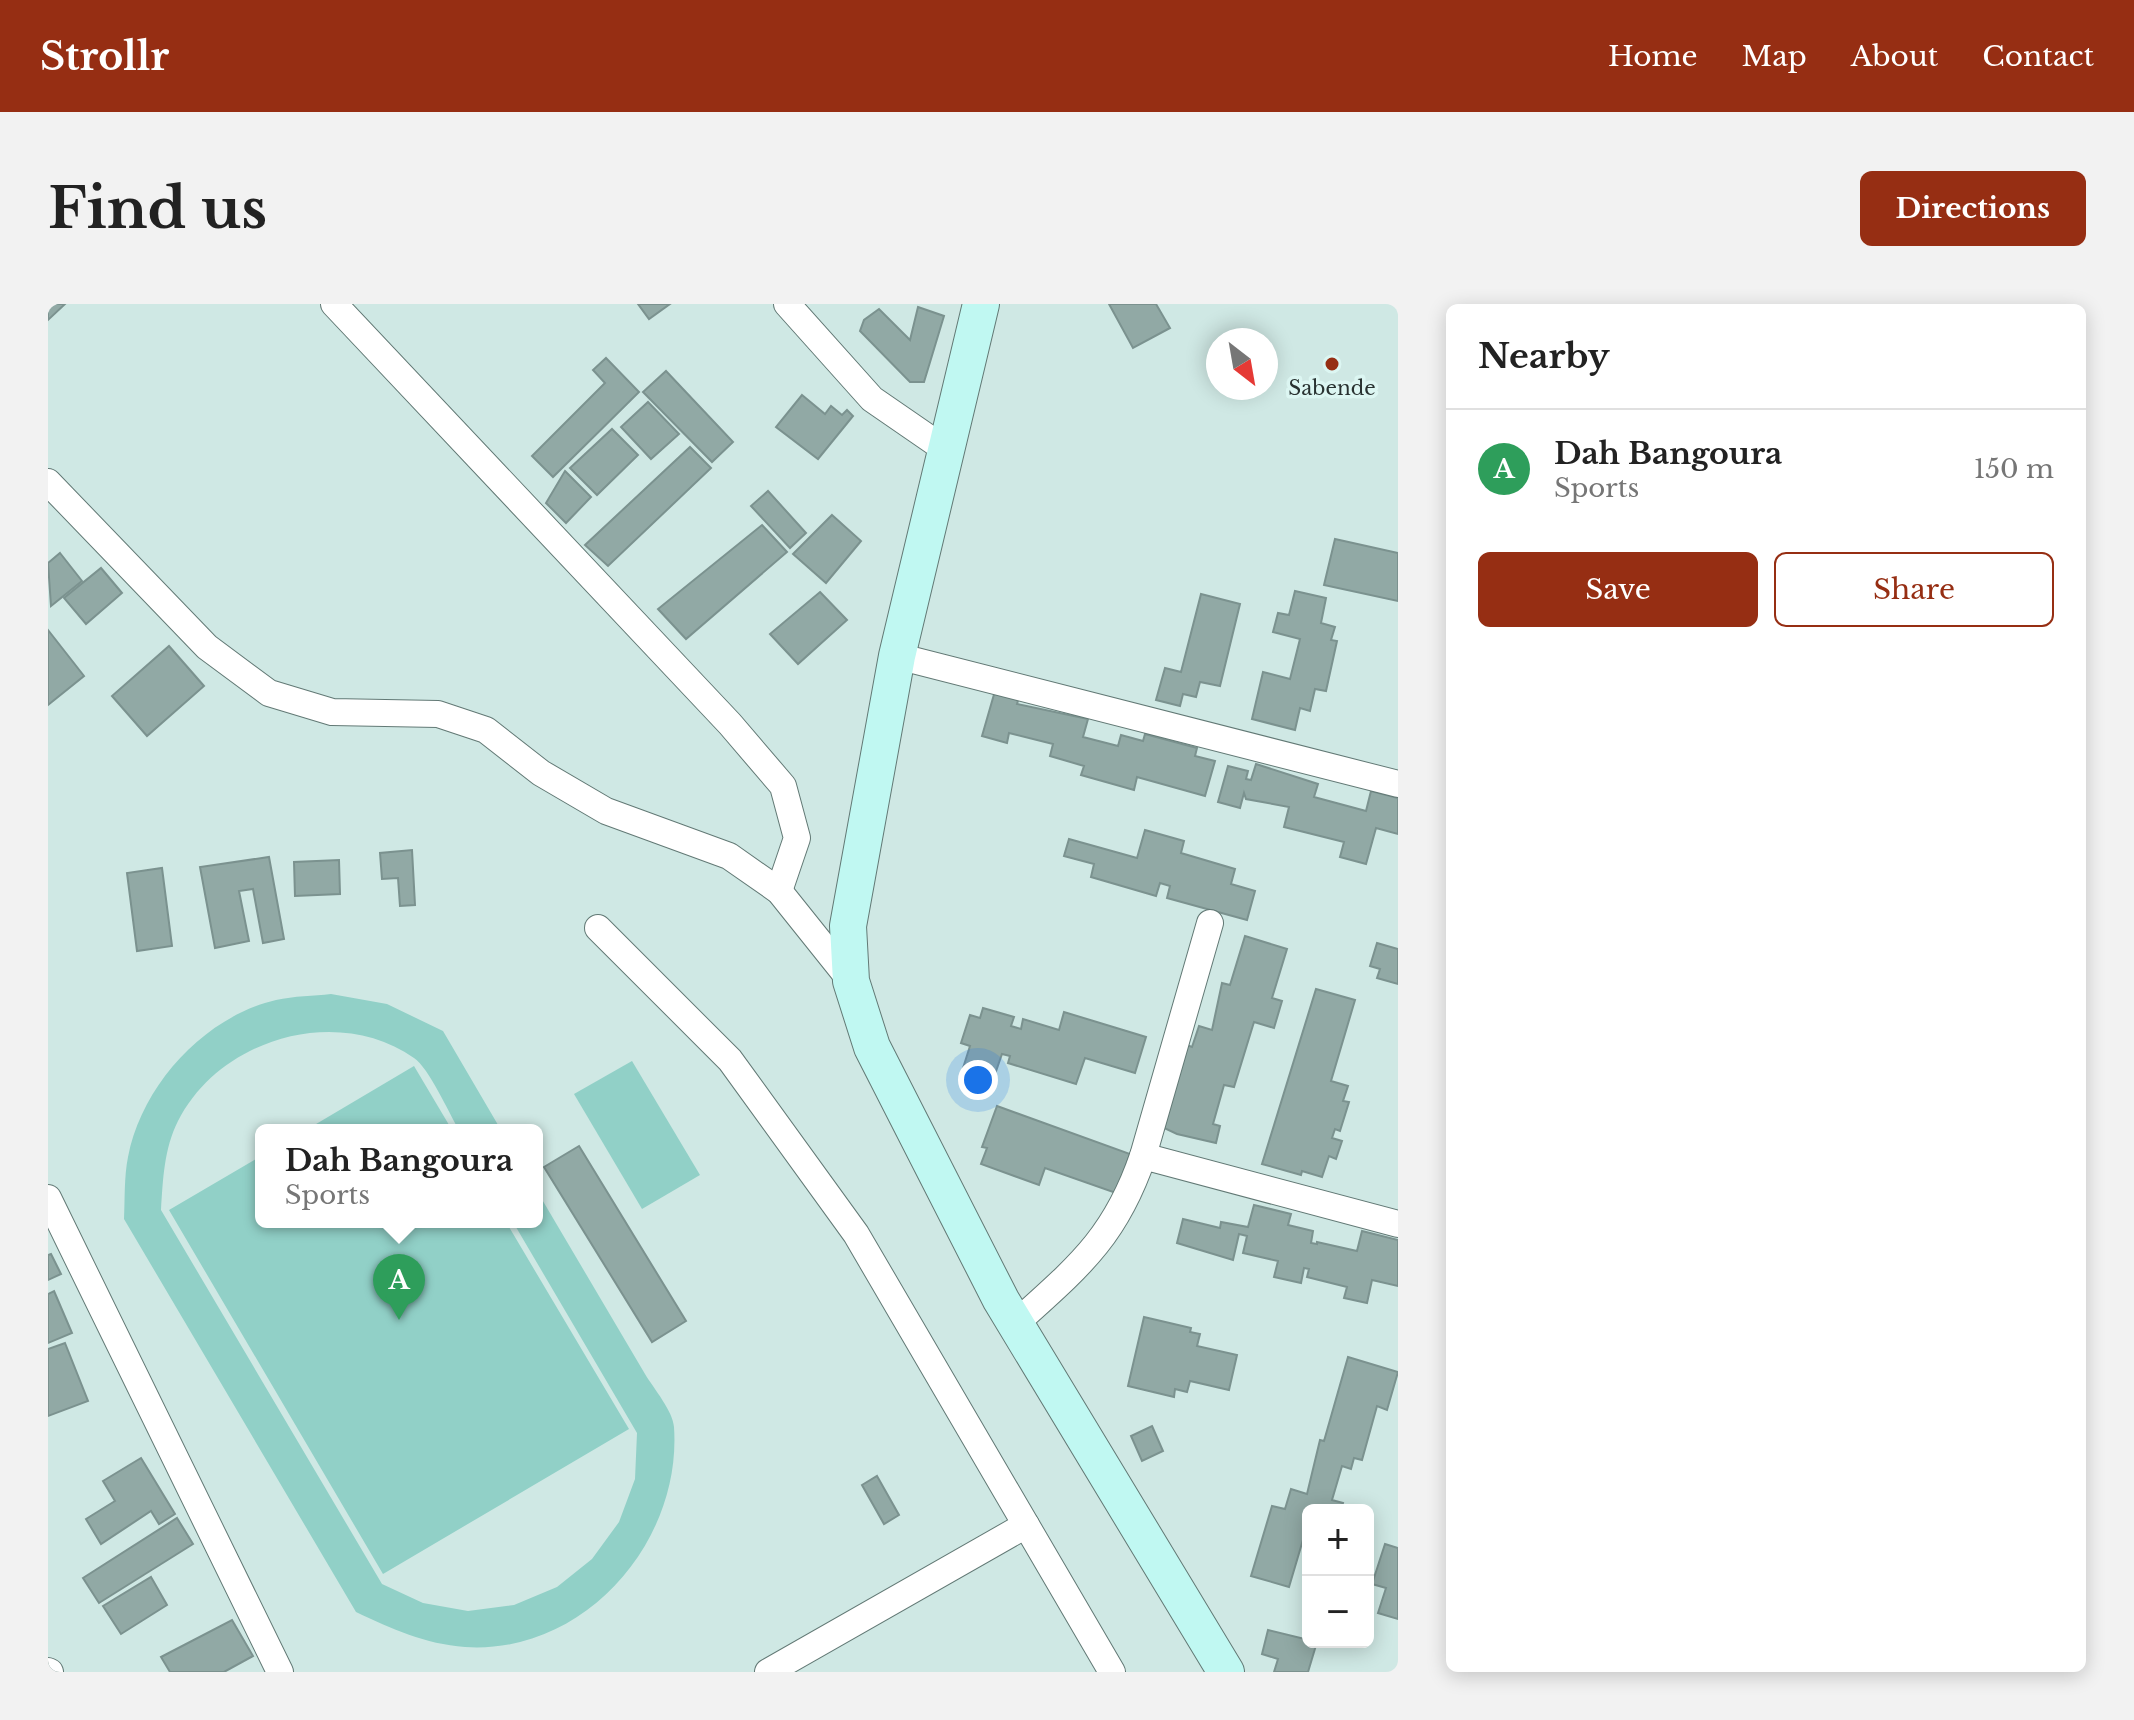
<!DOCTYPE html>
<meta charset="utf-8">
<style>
body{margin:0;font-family:"Libre Baskerville",serif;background:#f2f2f2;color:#222}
.controls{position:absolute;right:24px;bottom:24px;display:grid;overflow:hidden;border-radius:12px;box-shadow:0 4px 20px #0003}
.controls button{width:72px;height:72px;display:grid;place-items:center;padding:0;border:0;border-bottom:2px solid #e0e0e0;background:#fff;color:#222;font:40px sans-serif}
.compass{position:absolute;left:1158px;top:24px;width:72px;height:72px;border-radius:50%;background:#fff;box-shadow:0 4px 20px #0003;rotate:149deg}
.you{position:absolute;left:930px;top:776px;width:28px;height:28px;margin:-20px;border:6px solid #fff;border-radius:50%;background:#1a73e8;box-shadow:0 0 0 12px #1a73e833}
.badge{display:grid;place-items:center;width:52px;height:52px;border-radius:50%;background:#962e13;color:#fff;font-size:26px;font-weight:700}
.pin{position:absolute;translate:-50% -66px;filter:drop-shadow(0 2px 4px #0008)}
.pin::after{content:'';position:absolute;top:42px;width:28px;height:24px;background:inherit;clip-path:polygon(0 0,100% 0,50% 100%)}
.popup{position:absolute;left:207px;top:820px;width:288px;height:104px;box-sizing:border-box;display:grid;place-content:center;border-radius:12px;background:#fff;filter:drop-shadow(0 2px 6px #0005);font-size:26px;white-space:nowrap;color:#767676}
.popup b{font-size:30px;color:#222}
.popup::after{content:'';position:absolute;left:50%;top:100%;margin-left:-16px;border:16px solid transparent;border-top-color:#fff}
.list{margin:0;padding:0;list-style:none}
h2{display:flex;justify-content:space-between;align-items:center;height:104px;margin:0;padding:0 32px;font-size:34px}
h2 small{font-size:26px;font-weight:400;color:#767676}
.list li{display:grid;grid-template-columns:52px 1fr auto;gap:24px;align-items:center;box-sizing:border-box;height:120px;padding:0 32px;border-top:2px solid #e0e0e0}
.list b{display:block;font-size:30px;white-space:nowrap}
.list p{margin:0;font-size:26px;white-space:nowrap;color:#767676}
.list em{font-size:26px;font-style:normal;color:#767676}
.actions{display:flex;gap:16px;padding:24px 32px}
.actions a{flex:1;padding:18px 0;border:2px solid #962e13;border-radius:12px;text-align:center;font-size:28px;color:#962e13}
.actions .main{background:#962e13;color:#fff}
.map{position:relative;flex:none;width:1350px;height:1368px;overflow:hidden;border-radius:12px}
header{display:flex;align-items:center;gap:48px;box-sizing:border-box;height:112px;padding:0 40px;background:#962e13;color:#fff}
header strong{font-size:38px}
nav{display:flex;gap:44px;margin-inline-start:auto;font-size:28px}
.intro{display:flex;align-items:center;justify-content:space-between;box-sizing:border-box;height:192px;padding:0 48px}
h1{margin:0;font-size:56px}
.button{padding:20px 36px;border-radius:12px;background:#962e13;color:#fff;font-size:28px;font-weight:700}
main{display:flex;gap:48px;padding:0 48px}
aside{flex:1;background:#fff;border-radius:12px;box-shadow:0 4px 20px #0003}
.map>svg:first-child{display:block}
</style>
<header>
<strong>Strollr</strong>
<nav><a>Home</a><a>Map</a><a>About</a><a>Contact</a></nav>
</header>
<div class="intro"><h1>Find us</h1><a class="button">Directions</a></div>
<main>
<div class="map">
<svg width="1350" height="1368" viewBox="0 0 1350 1368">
<rect width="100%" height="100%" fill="#cfe8e4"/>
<!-- green -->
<g fill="#91d0c7">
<path d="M283,690L339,700L395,727L453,826H411C401,809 381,764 366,754C290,700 172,734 130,817C116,845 115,875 113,906L334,1280L375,1299L420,1307L466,1301L509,1283L544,1255L571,1218L587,1175L589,1129L465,918H489V887C525,948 561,1009 597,1070C606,1085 625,1107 626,1123C634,1238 536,1351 417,1343C377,1340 344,1325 308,1308L76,915C77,895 76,873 80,853C94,781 156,713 228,696C246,692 266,692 283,690Z"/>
<polygon points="584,757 652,871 594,905 526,790"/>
<polygon points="366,762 404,826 258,826"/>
<polygon points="213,852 213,918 458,918 581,1125 335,1270 121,906"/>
</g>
<!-- building -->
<g fill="#91a9a5" stroke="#7b928f" stroke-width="2">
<polygon points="0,0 17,0 0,16"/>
<polygon points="590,0 622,0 601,15"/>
<polygon points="1061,0 1108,0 1122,24 1085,44"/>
<polygon points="870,3 896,12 876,78 862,78 812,27 816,16 831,5 862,36"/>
<polygon points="558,54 591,88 505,173 484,152 557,79 545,66"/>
<polygon points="618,67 685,138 664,158 595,88"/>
<polygon points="754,91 777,110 783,102 794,111 799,106 805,112 770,155 728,123"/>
<polygon points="600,98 631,130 603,155 573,123"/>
<polygon points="564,125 590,151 549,191 522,164"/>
<polygon points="642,143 663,164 560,262 537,241"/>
<polygon points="517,167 543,193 518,219 498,199"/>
<polygon points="720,187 758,229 742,244 703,202"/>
<polygon points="784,211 813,237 778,279 745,250"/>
<polygon points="714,221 739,248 638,335 610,305"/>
<polygon points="1287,235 1350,249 1350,297 1276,281"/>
<polygon points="12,249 34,277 3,302 0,259"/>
<polygon points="53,264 74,289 38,320 16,294"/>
<polygon points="1247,287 1278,294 1273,319 1287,323 1283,336 1289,337 1278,387 1267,385 1262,407 1252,404 1247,426 1204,415 1215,368 1242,375 1252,335 1225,328 1230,309 1241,311"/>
<polygon points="772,288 799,316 750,360 722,330"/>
<polygon points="1153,290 1192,300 1172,382 1152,378 1148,393 1135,390 1132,402 1108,396 1117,364 1133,368"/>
<polygon points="0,326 36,372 0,401"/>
<polygon points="121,342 156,382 99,432 64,392"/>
<polygon points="947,387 971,393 969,400 1040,415 1035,433 1070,442 1073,431 1095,437 1097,430 1149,444 1147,452 1167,457 1157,492 1089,473 1086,486 1033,471 1036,462 1002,452 1005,440 961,429 959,439 934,432"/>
<polygon points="1208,460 1270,480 1266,493 1318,507 1323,487 1350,494 1350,530 1328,524 1318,560 1292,553 1296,538 1236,523 1241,503 1198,495 1196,489 1192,504 1170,498 1180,462 1200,467 1198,475 1203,476"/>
<polygon points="1097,526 1136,537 1133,549 1187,565 1183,580 1207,587 1199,616 1119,594 1122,582 1112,579 1108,592 1043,573 1046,560 1016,552 1021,535 1089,554"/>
<polygon points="364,546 367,601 352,602 350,574 334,575 332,549"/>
<polygon points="221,553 236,635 215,639 205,585 191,587 201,637 167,644 152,563"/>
<polygon points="291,556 292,590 247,592 246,558"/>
<polygon points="114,564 124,642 89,647 79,569"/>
<polygon points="1197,632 1239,645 1224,694 1234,697 1226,724 1206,718 1186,783 1176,781 1165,820 1172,822 1168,839 1129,830 1114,823 1139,741 1144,743 1151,722 1164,726 1174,679 1182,681"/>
<polygon points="1329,639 1350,645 1350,680 1329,674 1332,665 1322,662"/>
<polygon points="1268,685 1307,696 1283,777 1300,782 1295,797 1301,798 1292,827 1287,825 1284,834 1294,837 1288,855 1281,852 1274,873 1254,867 1253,871 1214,860"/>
<polygon points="935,704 966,713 963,722 973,725 975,715 1011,726 1016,708 1098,733 1087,769 1037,754 1028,780 960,759 962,752 954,750 946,773 915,764 922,742 913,739 922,711 932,714"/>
<polygon points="949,802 1082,850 1068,889 997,864 991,881 933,860 939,844 934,843"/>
<polygon points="531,842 638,1017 604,1038 496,863"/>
<polygon points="1206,901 1243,910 1240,921 1265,927 1263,939 1269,940 1269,938 1309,947 1314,927 1350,936 1350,982 1324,976 1319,999 1296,994 1299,983 1259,973 1261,965 1256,964 1253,979 1226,973 1230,957 1195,949 1199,932 1191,930 1185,956 1129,939 1135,915 1172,924 1173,918 1200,923"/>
<polygon points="3,950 13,970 0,976 0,951"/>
<polygon points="6,987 24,1029 0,1039 0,990"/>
<polygon points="1096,1013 1143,1024 1142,1028 1152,1030 1149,1042 1189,1051 1181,1086 1142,1077 1139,1088 1127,1085 1126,1093 1080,1082"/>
<polygon points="17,1039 40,1097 0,1112 0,1045"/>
<polygon points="1300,1053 1350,1068 1339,1106 1329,1102 1314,1156 1306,1154 1303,1165 1294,1162 1284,1196 1295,1199 1293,1206 1260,1206 1260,1219 1241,1283 1203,1272 1224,1202 1237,1205 1243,1185 1259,1190 1272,1136 1276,1137"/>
<polygon points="1104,1122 1115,1147 1094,1157 1083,1132"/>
<polygon points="93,1154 127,1210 111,1220 103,1207 53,1240 38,1215 67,1197 55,1177"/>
<polygon points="829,1172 851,1211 836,1220 814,1181"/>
<polygon points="129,1214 145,1240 51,1299 35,1274"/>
<polygon points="1337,1240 1350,1244 1350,1315 1330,1309 1338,1284 1324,1280"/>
<polygon points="103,1273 119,1301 73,1330 55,1302"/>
<polygon points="184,1316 205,1352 176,1368 122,1368 113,1353"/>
<polygon points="1220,1326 1269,1338 1260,1368 1226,1368 1230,1355 1214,1350"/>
</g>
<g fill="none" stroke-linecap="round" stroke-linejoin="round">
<!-- minor casing -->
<g stroke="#627975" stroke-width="28">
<g id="minor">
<polyline points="286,0 682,420 735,482 749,534 731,587"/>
<polyline points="739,0 824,95 898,146"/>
<polyline points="0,178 159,343 221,389 284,408 390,410 438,426 493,469 558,507 681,552 731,587 803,677"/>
<polyline points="849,352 1350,480"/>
<polyline points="550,624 682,756 808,930 1064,1368"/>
<polyline points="1095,852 1162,619"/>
<polyline points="0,894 232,1368"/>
<path d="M967,1020C1030,963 1067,934 1095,852L1350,920"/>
<polyline points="0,1367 2,1368"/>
<polyline points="720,1368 978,1221"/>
</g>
</g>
<!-- secondary casing -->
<g stroke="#627975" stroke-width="38">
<polyline id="secondary" points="933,0 849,352 800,622 803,677 824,743 953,996 1178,1368"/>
</g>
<!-- minor -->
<use href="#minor" stroke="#fff" stroke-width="26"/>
<!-- secondary -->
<use href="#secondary" stroke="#c0f8f2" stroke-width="36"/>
</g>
<!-- markers -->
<circle fill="#962e13" stroke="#dcf6f2" stroke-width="3" cx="1284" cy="60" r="8"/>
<g text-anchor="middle" stroke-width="7" stroke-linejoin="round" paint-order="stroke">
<!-- poi labels -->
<g font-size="20" fill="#283130" stroke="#dcf6f2">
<text x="1284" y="91">Sabende</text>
</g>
</g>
</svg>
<div class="controls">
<button>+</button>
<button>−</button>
</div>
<svg class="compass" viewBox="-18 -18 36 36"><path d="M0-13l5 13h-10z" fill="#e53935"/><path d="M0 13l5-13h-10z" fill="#767676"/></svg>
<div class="you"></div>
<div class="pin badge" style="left:351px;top:1016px;background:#2e9e5b">A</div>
<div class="popup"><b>Dah Bangoura</b>Sports</div>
</div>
<aside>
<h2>Nearby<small></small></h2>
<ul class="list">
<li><span class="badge" style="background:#2e9e5b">A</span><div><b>Dah Bangoura</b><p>Sports</p></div><em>150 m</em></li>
</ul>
<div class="actions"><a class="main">Save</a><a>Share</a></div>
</aside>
</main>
